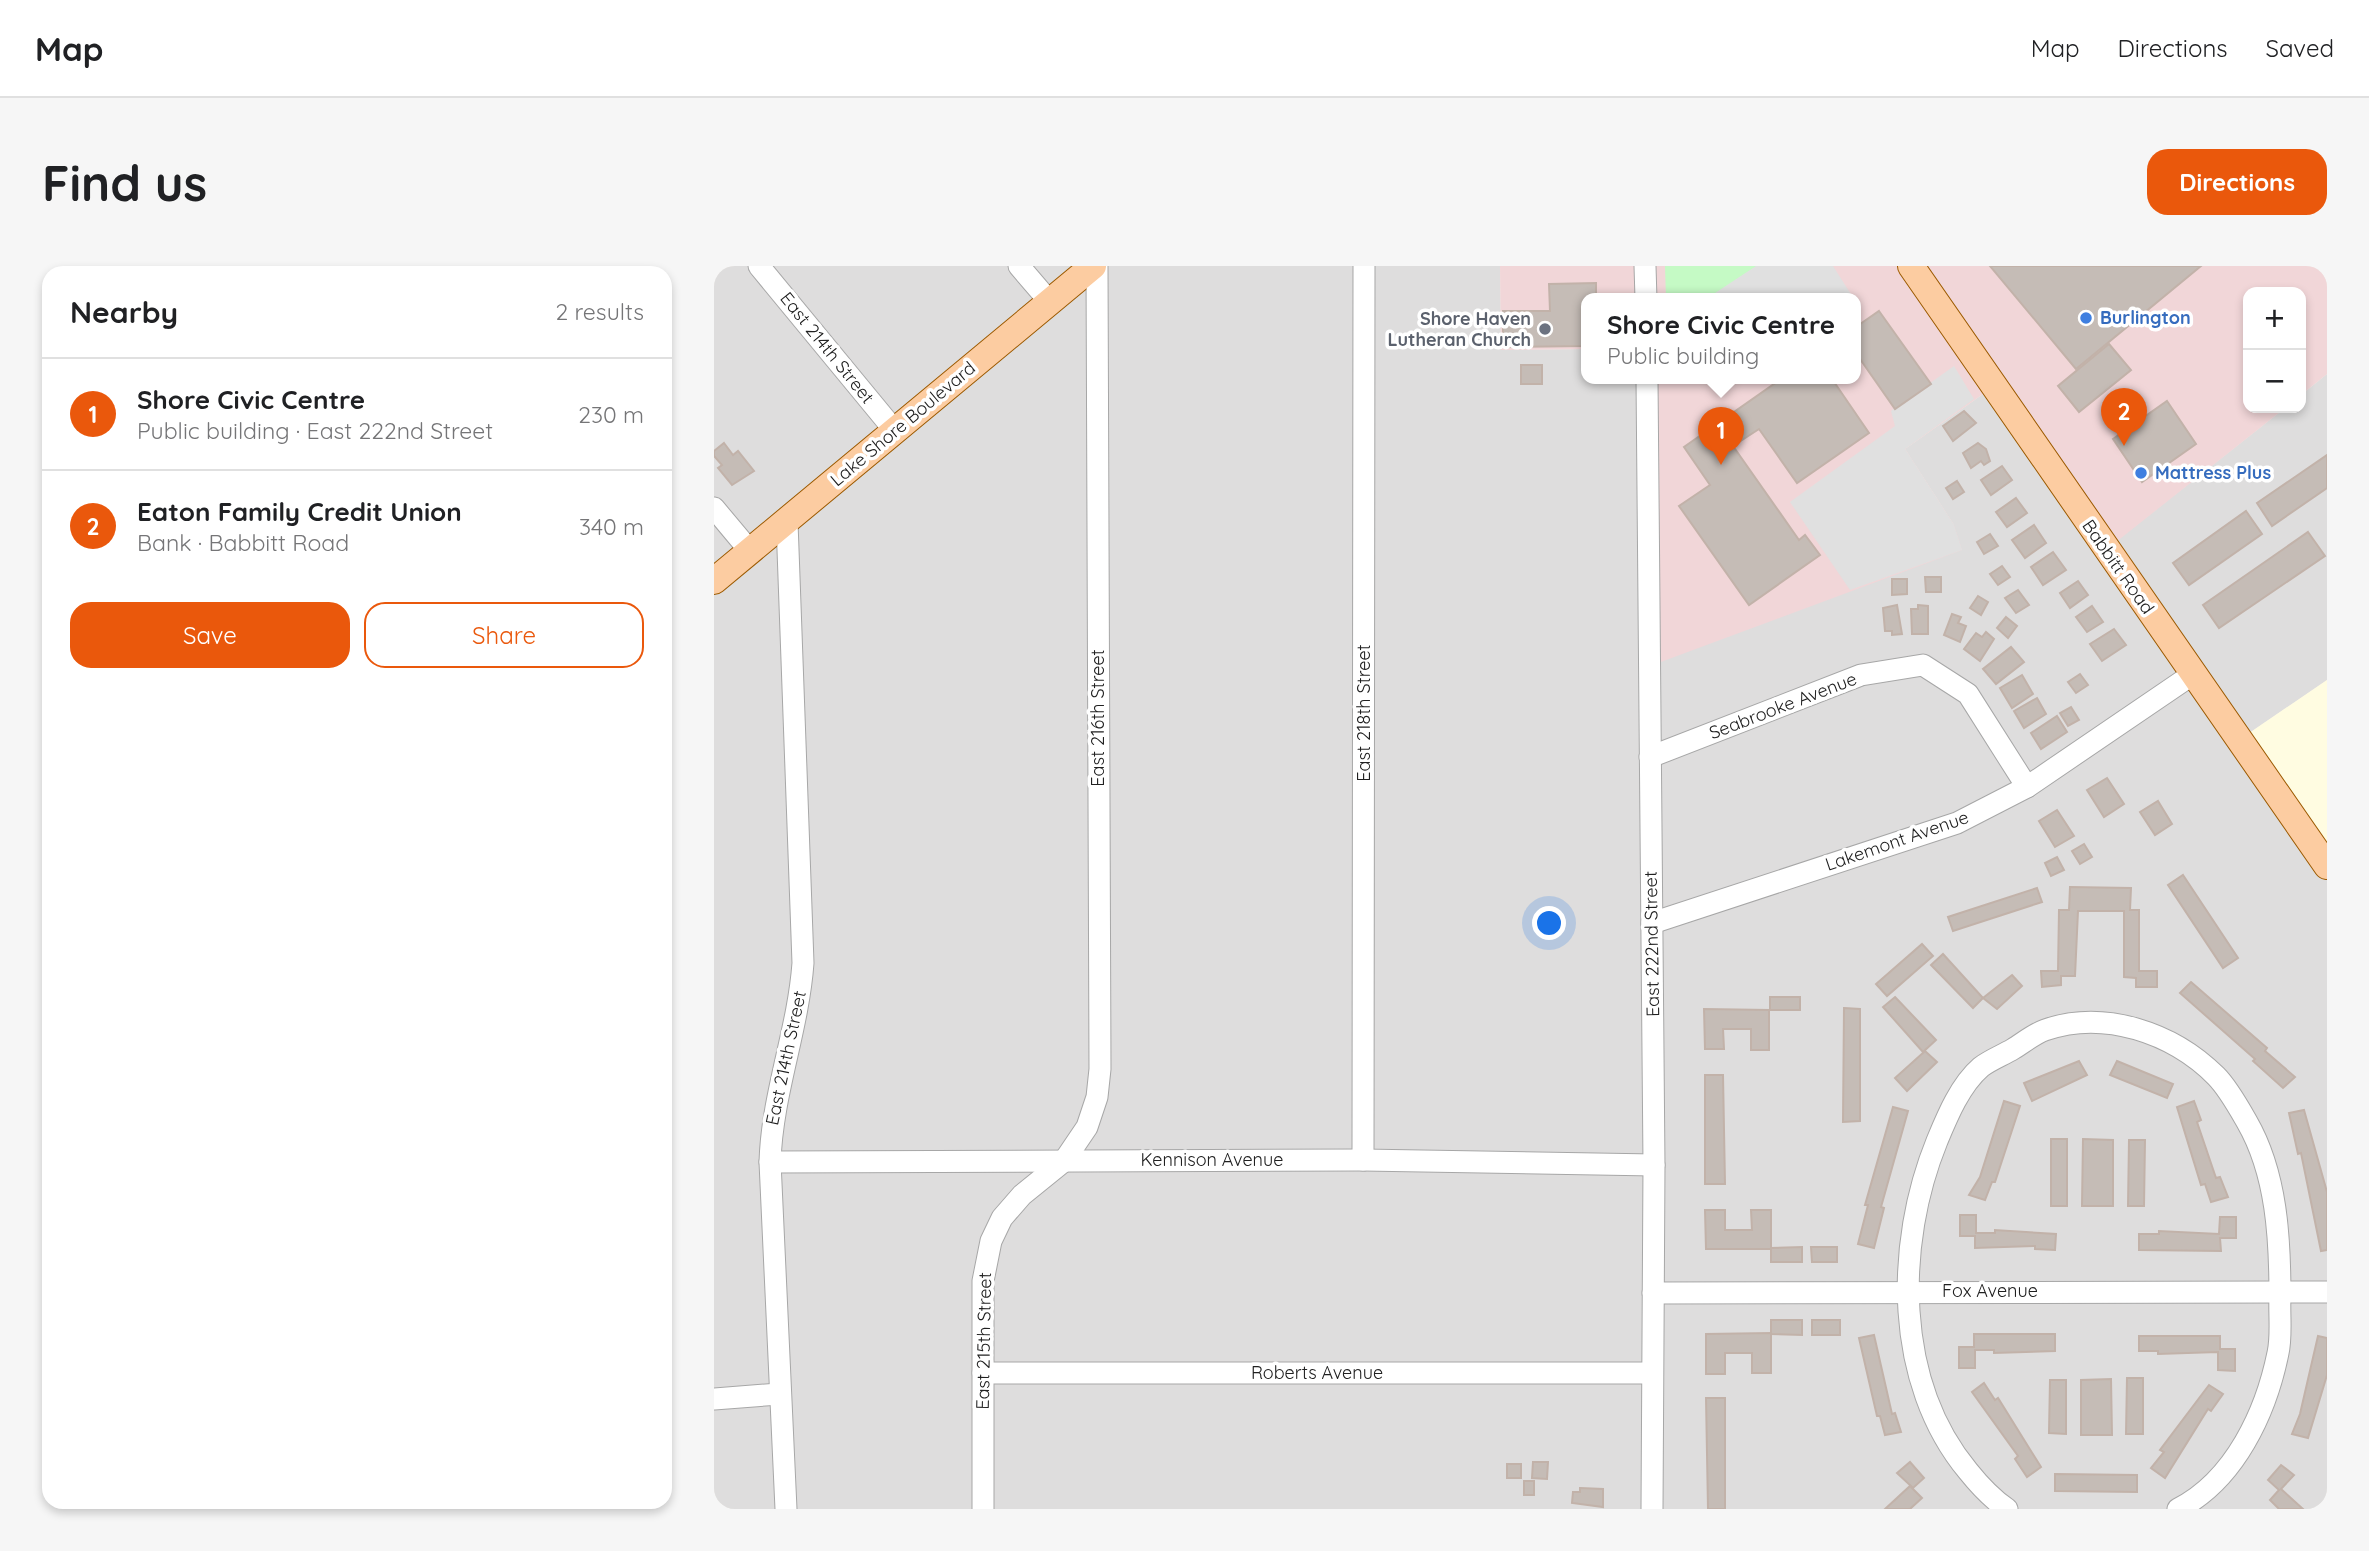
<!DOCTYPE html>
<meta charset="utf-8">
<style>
body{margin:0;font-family:Quicksand,sans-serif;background:#f6f6f6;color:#202124}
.controls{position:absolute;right:21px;top:21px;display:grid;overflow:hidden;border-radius:14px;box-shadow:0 4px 10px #0003}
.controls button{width:63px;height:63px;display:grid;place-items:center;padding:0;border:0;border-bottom:2px solid #e0e0e0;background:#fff;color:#202124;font:35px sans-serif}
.you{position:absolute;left:836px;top:658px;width:24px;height:24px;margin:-18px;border:5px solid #fff;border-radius:50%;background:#1a73e8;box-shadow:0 0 0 10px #1a73e833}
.badge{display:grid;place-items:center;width:46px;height:46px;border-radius:50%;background:#ea580c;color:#fff;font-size:23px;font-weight:700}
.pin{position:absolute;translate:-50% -58px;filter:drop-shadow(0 2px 4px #0008)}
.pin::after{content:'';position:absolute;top:37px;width:24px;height:21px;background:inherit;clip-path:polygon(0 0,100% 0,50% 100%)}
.popup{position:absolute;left:867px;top:27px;width:280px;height:91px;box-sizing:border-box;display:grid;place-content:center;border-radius:14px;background:#fff;filter:drop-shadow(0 2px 5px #0005);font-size:23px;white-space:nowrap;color:#757577}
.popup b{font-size:26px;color:#202124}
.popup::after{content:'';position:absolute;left:50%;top:100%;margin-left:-14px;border:14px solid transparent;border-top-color:#fff}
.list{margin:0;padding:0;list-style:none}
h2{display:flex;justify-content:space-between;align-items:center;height:91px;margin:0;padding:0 28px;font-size:30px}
h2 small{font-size:23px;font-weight:400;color:#757577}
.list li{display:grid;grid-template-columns:46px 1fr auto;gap:21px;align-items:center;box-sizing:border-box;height:112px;padding:0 28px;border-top:2px solid #e0e0e0}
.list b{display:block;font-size:26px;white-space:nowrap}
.list p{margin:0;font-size:23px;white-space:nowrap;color:#757577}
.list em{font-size:23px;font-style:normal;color:#757577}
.actions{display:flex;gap:14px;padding:21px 28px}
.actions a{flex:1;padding:16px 0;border:2px solid #ea580c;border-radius:21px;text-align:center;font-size:24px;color:#ea580c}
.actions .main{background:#ea580c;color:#fff}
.map{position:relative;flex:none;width:1613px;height:1243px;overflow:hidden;border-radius:21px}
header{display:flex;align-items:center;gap:42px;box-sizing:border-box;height:98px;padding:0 35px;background:#fff;border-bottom:2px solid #e0e0e0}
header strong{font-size:33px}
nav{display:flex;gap:38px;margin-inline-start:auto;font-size:24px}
.intro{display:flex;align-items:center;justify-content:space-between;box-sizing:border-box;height:168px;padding:0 42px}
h1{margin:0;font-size:49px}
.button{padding:18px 32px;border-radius:21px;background:#ea580c;color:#fff;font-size:24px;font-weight:700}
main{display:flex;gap:42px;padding:0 42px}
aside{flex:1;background:#fff;border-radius:21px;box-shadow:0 4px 10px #0003}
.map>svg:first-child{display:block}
</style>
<header>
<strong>Map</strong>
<nav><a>Map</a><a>Directions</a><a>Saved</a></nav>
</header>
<div class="intro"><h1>Find us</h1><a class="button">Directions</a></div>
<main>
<aside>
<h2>Nearby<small>2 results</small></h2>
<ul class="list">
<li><span class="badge">1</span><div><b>Shore Civic Centre</b><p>Public building · East 222nd Street</p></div><em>230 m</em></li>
<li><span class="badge">2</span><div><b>Eaton Family Credit Union</b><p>Bank · Babbitt Road</p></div><em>340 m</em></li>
</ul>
<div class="actions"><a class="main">Save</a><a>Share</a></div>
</aside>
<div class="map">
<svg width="1613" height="1243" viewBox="0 0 1613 1243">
<rect width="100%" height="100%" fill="#f1ece7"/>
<!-- residential -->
<polygon fill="#dedddd" points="0,0 786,0 787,84 872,83 872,113 933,113 1240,259 1191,183 1279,121 1392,283 1571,142 1587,142 1587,129 1613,108 1613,414 1525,474 1613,600 1613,1243 0,1243"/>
<!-- commercial -->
<polygon fill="#f1d6d8" points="786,0 1613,0 1613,108 1587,129 1587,26 1534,26 1534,142 1571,142 1392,284 1279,121 1191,183 1240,259 1248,284 936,400 933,113 1142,113 1142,33 872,33 872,83 787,84"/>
<!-- education -->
<polygon fill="#fffce1" points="1613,414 1613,600 1525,474"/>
<!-- park -->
<polygon fill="#c5fac5" points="951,0 1044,0 993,33 952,33"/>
<!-- parking -->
<g fill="#e0e0e0">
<polygon points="1042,0 1119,0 1140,33 992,33"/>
<polygon points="1240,100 1260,133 1191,183 1240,259 1248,284 1136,324 1076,236 1181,160 1177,145"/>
</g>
<!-- building -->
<g fill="#c5bcb6" stroke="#c2b2a9" stroke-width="2">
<polygon points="1276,0 1487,0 1362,103"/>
<polygon points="882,17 882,33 872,33 872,80 789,81 789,45 836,45 835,18"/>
<polygon points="1165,45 1217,118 1181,143 1146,93 1142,96 1142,61"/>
<polygon points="1395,78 1417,104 1365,146 1344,120"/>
<rect x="807" y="99" width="21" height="19"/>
<polygon points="1067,113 1118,113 1155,167 1083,217 1045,163 1019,180 1085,274 1091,269 1106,289 1035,339 965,240 996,219 970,181"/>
<polygon points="1453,135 1482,178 1428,216 1399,173"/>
<polygon points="1250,145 1262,157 1239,175 1229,160"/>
<polygon points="10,177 19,189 24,185 40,205 18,219 4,202 8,199 0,190 0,185"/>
<polygon points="1264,177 1272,183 1276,195 1270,199 1267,195 1257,202 1249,187"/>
<polygon points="1613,189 1613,222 1558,260 1543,237"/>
<polygon points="1288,200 1298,214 1277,229 1267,214"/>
<polygon points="1243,215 1250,226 1239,233 1232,222"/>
<polygon points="1302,232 1313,247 1293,261 1282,246"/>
<polygon points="1532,245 1548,268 1475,319 1459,297"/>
<polygon points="1320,259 1332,277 1311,292 1298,274"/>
<polygon points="1594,266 1611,290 1505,362 1489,339"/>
<polygon points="1276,268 1284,280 1270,288 1263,276"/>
<polygon points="1339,286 1352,304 1329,319 1317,301"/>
<polygon points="1288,300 1296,311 1284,319 1276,308"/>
<polygon points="1211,311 1227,311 1227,326 1212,326"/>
<polygon points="1178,313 1193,313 1193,328 1178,329"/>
<polygon points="1364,315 1374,329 1356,342 1346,327"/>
<polygon points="1304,324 1315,339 1302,347 1291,332"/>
<polygon points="1264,330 1274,336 1267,349 1256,342"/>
<polygon points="1183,339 1188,368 1178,369 1178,365 1171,365 1169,342"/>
<polygon points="1204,339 1214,340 1214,368 1198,368 1197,343 1204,343"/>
<polygon points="1378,340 1389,356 1373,366 1362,351"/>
<polygon points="1238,348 1247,351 1244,357 1252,360 1246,376 1230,369"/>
<polygon points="1292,351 1303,360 1294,372 1283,362"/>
<polygon points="1400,363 1412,379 1388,395 1376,378"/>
<polygon points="1272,366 1280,373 1266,395 1250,383 1262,367 1268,371"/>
<polygon points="1297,381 1310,396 1282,418 1269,403"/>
<polygon points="1366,408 1374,419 1362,427 1354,416"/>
<polygon points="1308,409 1319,428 1298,442 1286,422"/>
<polygon points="1323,432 1332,448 1310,462 1300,445"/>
<polygon points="1357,441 1365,454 1354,460 1346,447"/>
<polygon points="1343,450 1353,466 1327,483 1317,467"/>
<polygon points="1393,512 1410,538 1390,551 1373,524"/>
<polygon points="1444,535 1458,558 1441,569 1426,546"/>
<polygon points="1343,544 1360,570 1341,581 1325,555"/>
<polygon points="1370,578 1378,591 1366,598 1358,585"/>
<polygon points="1343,591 1350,604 1337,610 1331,597"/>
<polygon points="1469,609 1524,692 1509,702 1454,619"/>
<polygon points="1356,621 1417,622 1416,644 1425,644 1425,705 1443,705 1443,721 1422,721 1422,712 1410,711 1410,645 1364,645 1361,710 1347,710 1347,719 1328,721 1327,705 1344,705 1345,644 1355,644"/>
<polygon points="1323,622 1328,636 1239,665 1234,651"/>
<polygon points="1208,678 1219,690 1173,730 1162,718"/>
<polygon points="1229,688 1269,732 1259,742 1217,699"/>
<polygon points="1298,709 1308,720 1283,743 1269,732"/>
<polygon points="1477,716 1553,782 1551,785 1581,811 1569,822 1539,795 1541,793 1466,727"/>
<rect x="1056" y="731" width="30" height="13"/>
<polygon points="1181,731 1222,774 1209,786 1169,741"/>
<polygon points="1130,742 1146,743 1146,855 1129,856"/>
<polygon points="990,743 1055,744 1055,784 1037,784 1037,763 1009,763 1010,783 991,783"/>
<polygon points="1211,785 1223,796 1193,825 1181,812"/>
<polygon points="1365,795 1373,809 1318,835 1310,817"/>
<polygon points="1403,795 1459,818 1453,832 1396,809"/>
<polygon points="991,809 1009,809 1011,918 991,918"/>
<polygon points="1290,835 1306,840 1281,916 1278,916 1271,934 1255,929 1266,911"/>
<polygon points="1480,835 1487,854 1483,856 1502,912 1506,911 1514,931 1497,936 1491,918 1487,919 1463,841"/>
<polygon points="1179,841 1194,845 1167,941 1170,942 1160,982 1144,978 1154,939 1151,939"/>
<polygon points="1590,844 1613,926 1613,984 1607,985 1587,887 1584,888 1575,847"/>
<rect x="1337" y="873" width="16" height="67"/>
<polygon points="1369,873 1399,874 1399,940 1368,940"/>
<polygon points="1415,874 1431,874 1430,940 1414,940"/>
<polygon points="991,944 1011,944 1011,964 1038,964 1037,944 1057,944 1057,983 992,983"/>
<polygon points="1246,949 1262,949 1262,967 1281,967 1281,964 1342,968 1341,984 1321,983 1321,980 1261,982 1261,970 1246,970"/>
<polygon points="1506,951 1522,951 1522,972 1506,972 1507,985 1425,984 1425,968 1445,968 1445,965 1505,968"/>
<polygon points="1088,981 1088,996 1057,996 1057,982"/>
<polygon points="1097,981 1123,981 1123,996 1098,996"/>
<polygon points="1057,1054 1088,1054 1088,1069 1057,1068"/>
<rect x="1098" y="1054" width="28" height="15"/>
<polygon points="1057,1067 1057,1107 1038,1107 1038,1087 1011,1087 1011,1108 992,1108 992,1068"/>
<polygon points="1260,1068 1341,1068 1341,1085 1280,1087 1280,1084 1261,1084 1261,1102 1245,1102 1245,1081 1260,1081"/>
<polygon points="1160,1069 1178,1148 1181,1147 1187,1166 1171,1169 1166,1150 1163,1150 1145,1072"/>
<polygon points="1425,1070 1506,1070 1506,1083 1521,1083 1521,1105 1504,1104 1504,1086 1444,1088 1444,1085 1425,1085"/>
<polygon points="1604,1070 1613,1072 1613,1109 1594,1172 1578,1168 1586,1148"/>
<polygon points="1413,1112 1429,1112 1429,1168 1412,1168"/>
<polygon points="1397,1113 1398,1169 1367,1169 1367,1114"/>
<polygon points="1336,1114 1352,1114 1352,1168 1335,1167"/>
<polygon points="1270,1117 1281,1134 1284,1132 1327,1201 1313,1211 1301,1193 1304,1190 1258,1126"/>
<polygon points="1495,1119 1509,1128 1497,1145 1494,1143 1451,1212 1437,1202 1450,1186 1446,1184"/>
<polygon points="992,1132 1011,1132 1011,1243 994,1243"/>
<polygon points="819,1196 834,1196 833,1213 818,1212"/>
<polygon points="1196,1196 1210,1212 1199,1222 1183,1207"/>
<rect x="793" y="1198" width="14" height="14"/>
<polygon points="1567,1199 1580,1209 1567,1223 1589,1243 1565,1243 1556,1234 1565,1224 1554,1214"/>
<polygon points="1341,1208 1423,1209 1423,1226 1341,1225"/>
<rect x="810" y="1215" width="10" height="14"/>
<polygon points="1196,1220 1208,1232 1196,1243 1171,1243"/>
<polygon points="866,1222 889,1223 889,1241 858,1237 859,1226 866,1226"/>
</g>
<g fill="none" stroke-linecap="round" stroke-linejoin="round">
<!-- minor casing -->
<g stroke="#a7a7a7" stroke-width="23">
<g id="minor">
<polyline points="45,0 181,165"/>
<polyline points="305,0 335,35"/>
<polyline points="931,0 932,33"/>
<polyline points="933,113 940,899 938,1243"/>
<polyline points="0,242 36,285"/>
<polyline points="936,491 1147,409 1209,399 1254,428 1313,521"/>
<polyline points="938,657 1243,557 1313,521 1479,408"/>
<polyline points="649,894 650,0"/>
<polyline points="56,896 649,894 940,899"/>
<polyline points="939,1027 1613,1026"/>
<polyline points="269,1107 938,1107"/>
<polyline points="0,1133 65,1128"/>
<path d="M72,1243L56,896C58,828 84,765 89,697L73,256"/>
<polyline points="269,1243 269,1015 277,975 288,952 308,929 350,895 373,861 383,831 386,803 383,0"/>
<path d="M1293,1243C1277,1232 1266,1220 1254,1205C1180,1116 1181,978 1223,875C1233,851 1246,819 1267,801C1276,794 1289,789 1299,783C1309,777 1320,768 1331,764C1390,743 1459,767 1502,810C1514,822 1525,842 1533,856C1563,908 1566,973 1566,1031C1565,1049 1568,1069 1564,1087C1552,1146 1521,1214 1464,1243"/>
</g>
</g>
<!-- major casing -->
<g stroke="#9c5a00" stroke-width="28">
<g id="major">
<polyline points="1197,0 1613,600"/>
<polyline points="0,315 379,0"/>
</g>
</g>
<!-- minor -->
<use href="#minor" stroke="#fff" stroke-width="21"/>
<!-- major -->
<use href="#major" stroke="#fccca1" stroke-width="26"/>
</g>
<!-- markers -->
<g fill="#3f7fe0" stroke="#fff" stroke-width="2.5">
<circle cx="1372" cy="52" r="7"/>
<circle cx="1427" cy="207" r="7"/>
</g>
<circle fill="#6b7280" stroke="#fff" stroke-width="2.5" cx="831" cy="63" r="7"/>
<g text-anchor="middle" stroke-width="7" stroke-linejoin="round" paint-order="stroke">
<!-- shop labels -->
<g font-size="18" font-weight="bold" fill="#366cbe" stroke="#fff" text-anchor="start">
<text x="1386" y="58">Burlington</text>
<text x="1441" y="213">Mattress Plus</text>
</g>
<!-- worship labels -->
<g font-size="18" font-weight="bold" fill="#5b616d" stroke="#fff" text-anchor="end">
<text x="817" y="59">Shore Haven<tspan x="817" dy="21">Lutheran Church</tspan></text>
</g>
<!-- street labels -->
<g font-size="18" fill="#202020" stroke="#fff">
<text transform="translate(113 82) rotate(51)" y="6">East 214th Street</text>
<text transform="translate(189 158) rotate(-40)" y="6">Lake Shore Boulevard</text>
<text transform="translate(1404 301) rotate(55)" y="6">Babbitt Road</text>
<text transform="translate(1069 440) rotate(-21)" y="6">Seabrooke Avenue</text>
<text transform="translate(650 447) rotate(-90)" y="6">East 218th Street</text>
<text transform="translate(384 452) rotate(-90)" y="6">East 216th Street</text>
<text transform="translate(1183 575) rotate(-19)" y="6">Lakemont Avenue</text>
<text transform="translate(938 678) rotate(-91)" y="6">East 222nd Street</text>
<text transform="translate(72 792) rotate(-78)" y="6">East 214th Street</text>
<text x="498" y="900">Kennison Avenue</text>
<text x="1276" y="1031">Fox Avenue</text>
<text transform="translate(270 1075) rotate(-89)" y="6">East 215th Street</text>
<text x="603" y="1113">Roberts Avenue</text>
</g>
</g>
</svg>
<div class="controls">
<button>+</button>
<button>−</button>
</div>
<div class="you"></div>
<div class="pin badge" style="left:1007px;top:199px">1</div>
<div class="popup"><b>Shore Civic Centre</b>Public building</div>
<div class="pin badge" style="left:1410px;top:180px">2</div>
</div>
</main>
